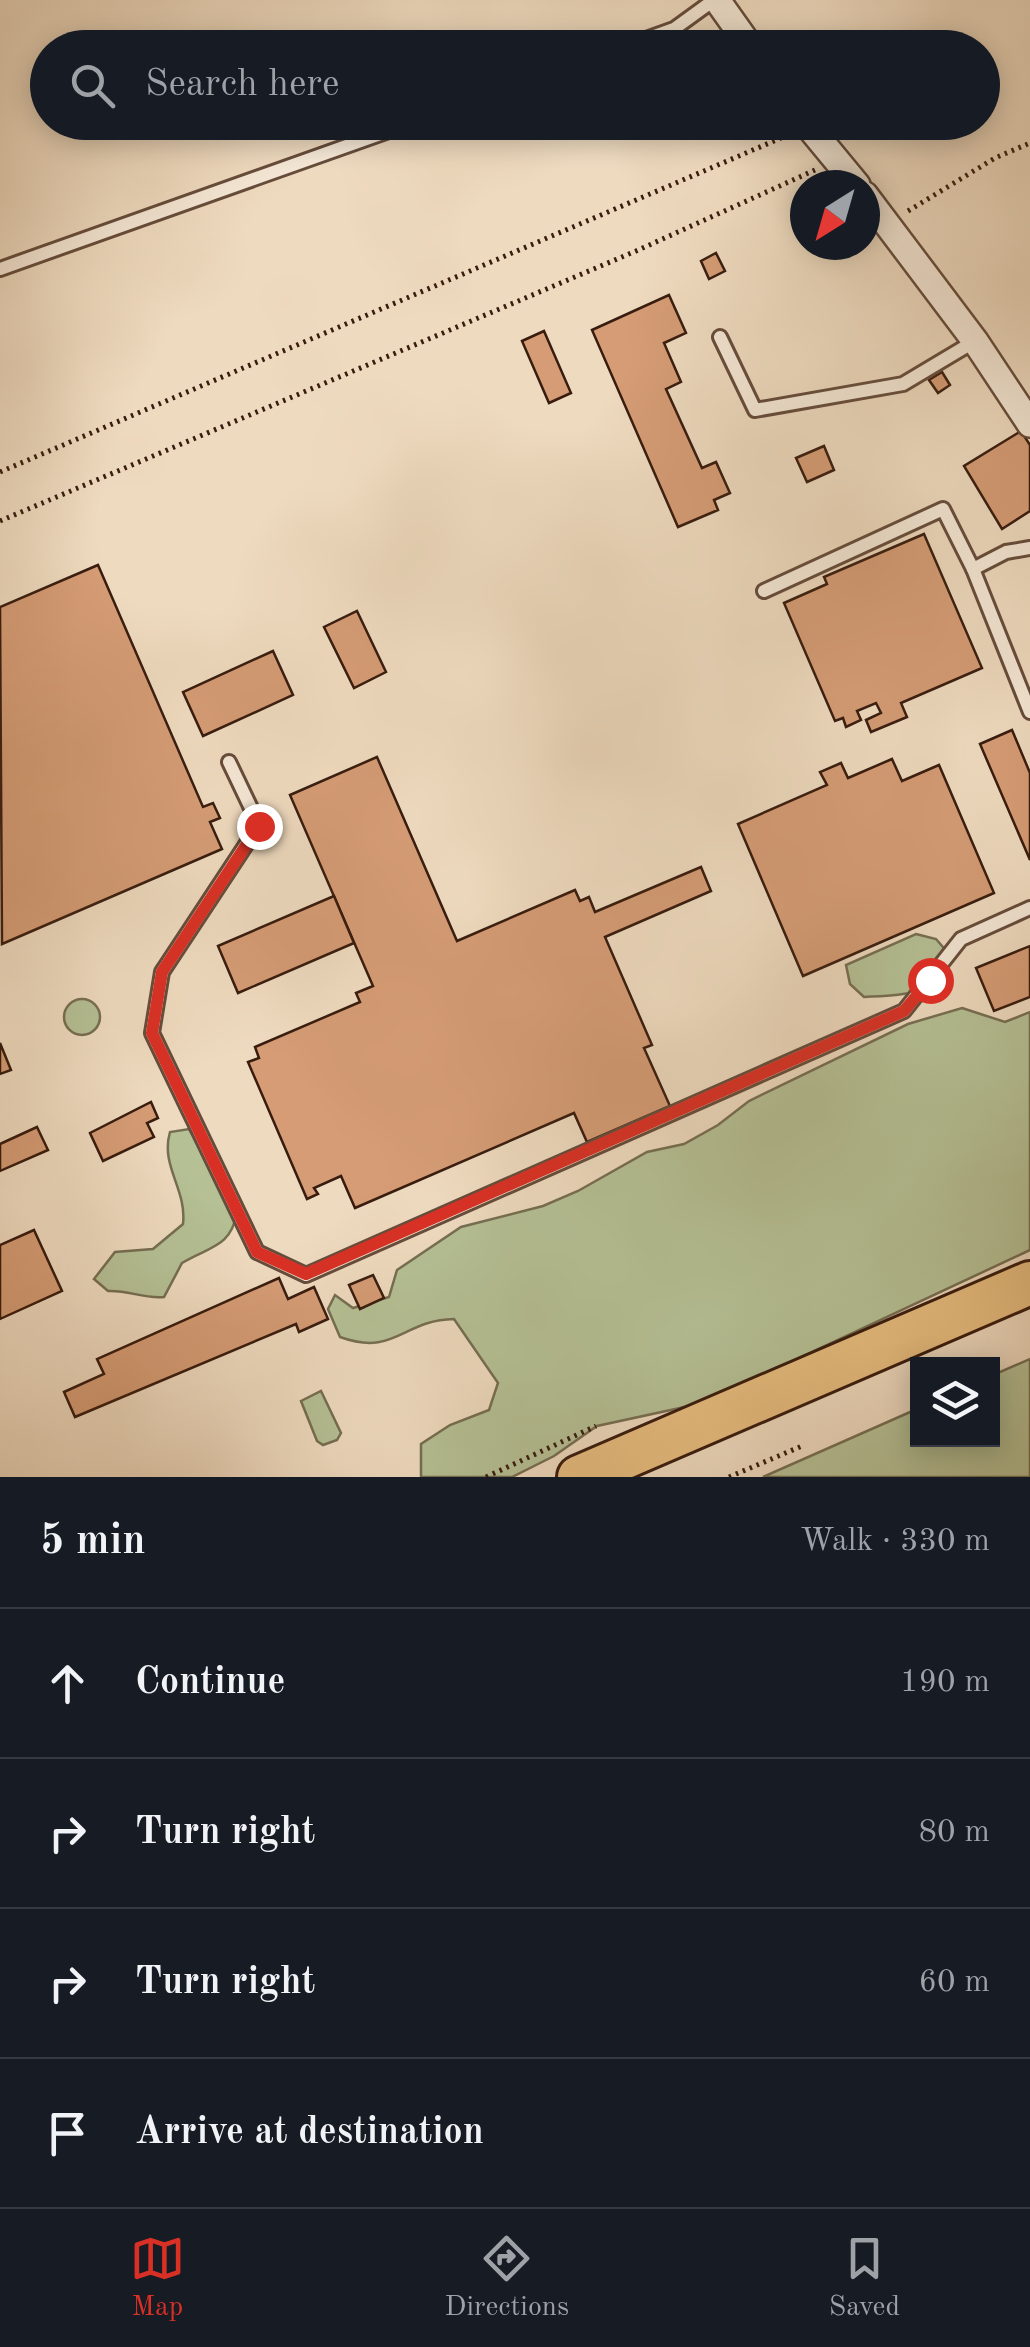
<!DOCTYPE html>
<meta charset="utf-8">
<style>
body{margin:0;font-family:"Old Standard TT",serif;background:#20242c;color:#f1f3f6}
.controls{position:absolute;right:30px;bottom:30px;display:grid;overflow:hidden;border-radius:0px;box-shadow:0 5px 25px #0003}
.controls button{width:90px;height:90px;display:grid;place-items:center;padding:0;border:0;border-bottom:2px solid #363941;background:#171b24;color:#f1f3f6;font:50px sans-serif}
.compass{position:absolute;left:790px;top:170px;width:90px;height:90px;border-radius:50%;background:#171b24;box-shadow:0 5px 25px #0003;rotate:217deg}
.stop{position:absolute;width:30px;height:30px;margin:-22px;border:8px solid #d93025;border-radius:50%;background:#fff}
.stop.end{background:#d93025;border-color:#fff;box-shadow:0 2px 10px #0008}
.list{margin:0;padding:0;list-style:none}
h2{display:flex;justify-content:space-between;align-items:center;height:130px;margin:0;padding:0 40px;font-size:42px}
h2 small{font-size:32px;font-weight:400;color:#9ea1a6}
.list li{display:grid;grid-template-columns:65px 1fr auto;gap:30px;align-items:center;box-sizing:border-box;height:150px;padding:0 40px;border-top:2px solid #363941}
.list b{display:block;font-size:38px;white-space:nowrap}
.list em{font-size:32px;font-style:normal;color:#9ea1a6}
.icon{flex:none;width:55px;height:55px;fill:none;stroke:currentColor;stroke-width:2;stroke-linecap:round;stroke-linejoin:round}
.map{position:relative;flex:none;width:1030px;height:1477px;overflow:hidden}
.search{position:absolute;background:#171b24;box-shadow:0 5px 25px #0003;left:30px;right:30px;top:30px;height:110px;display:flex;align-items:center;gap:25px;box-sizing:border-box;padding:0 35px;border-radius:55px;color:#9ea1a6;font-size:38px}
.sheet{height:730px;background:#171b24}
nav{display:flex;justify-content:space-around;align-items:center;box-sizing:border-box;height:140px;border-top:2px solid #363941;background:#171b24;font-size:28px;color:#9ea1a6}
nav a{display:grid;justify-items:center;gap:5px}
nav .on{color:#d93025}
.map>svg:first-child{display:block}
</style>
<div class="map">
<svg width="1030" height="1477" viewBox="0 0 1030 1477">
<rect width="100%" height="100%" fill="#eedabf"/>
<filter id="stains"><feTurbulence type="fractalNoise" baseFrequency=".002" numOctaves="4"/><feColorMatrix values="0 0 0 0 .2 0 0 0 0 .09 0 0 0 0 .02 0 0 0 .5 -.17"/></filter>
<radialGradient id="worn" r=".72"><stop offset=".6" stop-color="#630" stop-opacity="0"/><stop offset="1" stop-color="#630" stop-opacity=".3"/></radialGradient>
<!-- green -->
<g fill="#b5c095" stroke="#766e52" stroke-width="2.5">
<path d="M916,934L936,939L949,954C945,996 900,995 864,997L850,984L846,965Z"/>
<circle cx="82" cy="1017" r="18"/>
<path d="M962,1008L1005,1022L1030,1012V1250L703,1403L597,1426L554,1456L512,1477H421V1444L450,1425L489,1410L498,1383L454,1319C402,1320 395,1357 340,1337L328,1309L335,1295L353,1308L389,1297L397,1270L461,1227L543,1206L578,1191L647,1152L684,1144L718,1125L749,1101L908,1024Z"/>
<path d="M189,1129L237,1213C230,1248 210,1246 182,1263L164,1297C143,1299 129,1290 108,1291L94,1279L115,1252L153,1249L183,1224C187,1189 160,1166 170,1132Z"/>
<polygon points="1030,1359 1030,1477 763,1477 917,1409 918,1440 992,1440 993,1375"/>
<polygon points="321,1391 341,1433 337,1440 323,1445 317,1441 301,1401"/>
</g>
<!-- building -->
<g fill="#d59c75" stroke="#381c0f" stroke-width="2.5">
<polygon points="716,253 725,271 709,279 701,261"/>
<polygon points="669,295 686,333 664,343 681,382 666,389 702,468 716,462 730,493 714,500 718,510 678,527 592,330"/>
<polygon points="544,331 571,393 549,403 522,341"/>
<polygon points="942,372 950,385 938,393 929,380"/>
<polygon points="1021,431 1030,445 1030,511 1002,529 964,466"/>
<polygon points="824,446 834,470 807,482 796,458"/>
<polygon points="924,534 982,668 901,703 907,717 871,732 866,720 881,713 876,703 857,711 861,720 846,727 843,718 835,721 784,603 827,584 824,577"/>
<polygon points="98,565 203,807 213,803 220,818 210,822 222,849 2,944 0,607"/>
<polygon points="357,611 386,672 354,688 324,627"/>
<polygon points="273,651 293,695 203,736 183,692"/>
<polygon points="1012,730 1030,773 1030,860 980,744"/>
<polygon points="377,757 457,941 575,890 580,901 589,897 595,912 701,867 711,891 605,937 652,1045 644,1048 670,1106 587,1142 574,1113 355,1208 341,1176 314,1188 318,1194 307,1199 248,1062 259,1058 255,1047 360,1002 356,993 373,986 290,795"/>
<polygon points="892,759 902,781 939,765 994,893 803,976 738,824 827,785 820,772 841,763 848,778"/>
<polygon points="334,896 354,943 238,993 218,946"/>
<polygon points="1030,946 1030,997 994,1011 976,968"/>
<polygon points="0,1043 11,1070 0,1074"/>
<polygon points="151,1102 158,1118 147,1123 154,1137 103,1161 90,1133"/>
<polygon points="37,1127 48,1150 0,1171 0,1144"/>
<polygon points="34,1230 62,1291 0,1319 0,1245"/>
<polygon points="373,1275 384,1298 360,1309 349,1285"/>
<polygon points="279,1278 288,1299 314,1287 328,1319 299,1332 296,1324 75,1417 64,1392 104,1374 97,1359"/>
</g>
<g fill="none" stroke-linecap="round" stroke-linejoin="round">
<!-- service casing -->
<g stroke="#664c3b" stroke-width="18">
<g id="service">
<polyline points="621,48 674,29 714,0"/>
<polyline points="0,269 414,122"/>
<polyline points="720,337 755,410 903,384 975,341"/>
<polyline points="973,569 1006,552 1030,548"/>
<polyline points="764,591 943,509 973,569 1030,712"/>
<polyline points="229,762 259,825 162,972 152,1033 257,1252 306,1275 904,1011 961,939 1030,908"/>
</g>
</g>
<!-- minor casing -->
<g stroke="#664c3b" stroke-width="30">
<g id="minor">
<polyline points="717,0 751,48"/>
<polyline points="805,122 857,185"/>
<polyline points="865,195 975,341 1030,424"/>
</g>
</g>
<!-- trunk casing -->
<g stroke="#381c0f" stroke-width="48">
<polyline id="trunk" points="579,1477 1030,1283"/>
</g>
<!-- path -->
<g stroke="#381c0f" stroke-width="5" stroke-dasharray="2.5 5" stroke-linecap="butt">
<polyline points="908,211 995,158 1030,143"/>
<polyline points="0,472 788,135"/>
<polyline points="0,521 636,251 815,170"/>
<polyline points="486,1477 596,1426"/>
<polyline points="729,1477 802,1446"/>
</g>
<!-- service -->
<use href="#service" stroke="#f4e7d5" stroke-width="12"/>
<!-- minor -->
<use href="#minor" stroke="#f4e7d5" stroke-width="25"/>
<!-- trunk -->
<use href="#trunk" stroke="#e7bd80" stroke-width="42"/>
</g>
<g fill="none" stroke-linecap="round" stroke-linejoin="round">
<!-- route -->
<polyline stroke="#d93025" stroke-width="12" points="259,826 162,972 152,1033 257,1252 306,1274 904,1011 930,980"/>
</g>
<rect width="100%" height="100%" filter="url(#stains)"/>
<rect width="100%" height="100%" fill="url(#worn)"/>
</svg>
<div class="controls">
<button><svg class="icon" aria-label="layers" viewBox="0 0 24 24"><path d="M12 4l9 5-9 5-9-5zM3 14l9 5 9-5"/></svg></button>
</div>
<svg class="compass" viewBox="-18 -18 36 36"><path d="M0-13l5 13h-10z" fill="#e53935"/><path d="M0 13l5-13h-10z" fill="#9ea1a6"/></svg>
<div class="stop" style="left:930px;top:980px"></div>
<div class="stop end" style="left:259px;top:826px"></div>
<div class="search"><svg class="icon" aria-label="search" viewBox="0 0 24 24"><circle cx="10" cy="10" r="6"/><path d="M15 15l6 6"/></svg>Search here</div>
</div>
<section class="sheet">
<h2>5 min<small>Walk · 330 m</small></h2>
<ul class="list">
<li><svg class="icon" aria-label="ahead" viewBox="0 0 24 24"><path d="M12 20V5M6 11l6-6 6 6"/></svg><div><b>Continue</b></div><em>190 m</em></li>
<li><svg class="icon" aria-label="right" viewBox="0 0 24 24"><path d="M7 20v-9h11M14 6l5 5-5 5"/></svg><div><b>Turn right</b></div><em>80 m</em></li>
<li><svg class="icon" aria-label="right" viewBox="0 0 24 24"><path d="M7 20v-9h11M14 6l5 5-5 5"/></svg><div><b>Turn right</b></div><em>60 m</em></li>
<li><svg class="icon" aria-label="arrive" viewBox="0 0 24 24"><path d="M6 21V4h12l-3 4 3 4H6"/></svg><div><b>Arrive at destination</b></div></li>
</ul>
</section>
<nav>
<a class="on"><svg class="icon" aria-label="map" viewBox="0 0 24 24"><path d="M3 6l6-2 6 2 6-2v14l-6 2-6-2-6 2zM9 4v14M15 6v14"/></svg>Map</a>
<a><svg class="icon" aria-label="directions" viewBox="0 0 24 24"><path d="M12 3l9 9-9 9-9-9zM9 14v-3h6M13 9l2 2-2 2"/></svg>Directions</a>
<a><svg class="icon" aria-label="saved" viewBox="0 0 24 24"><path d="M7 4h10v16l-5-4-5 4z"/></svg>Saved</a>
</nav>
